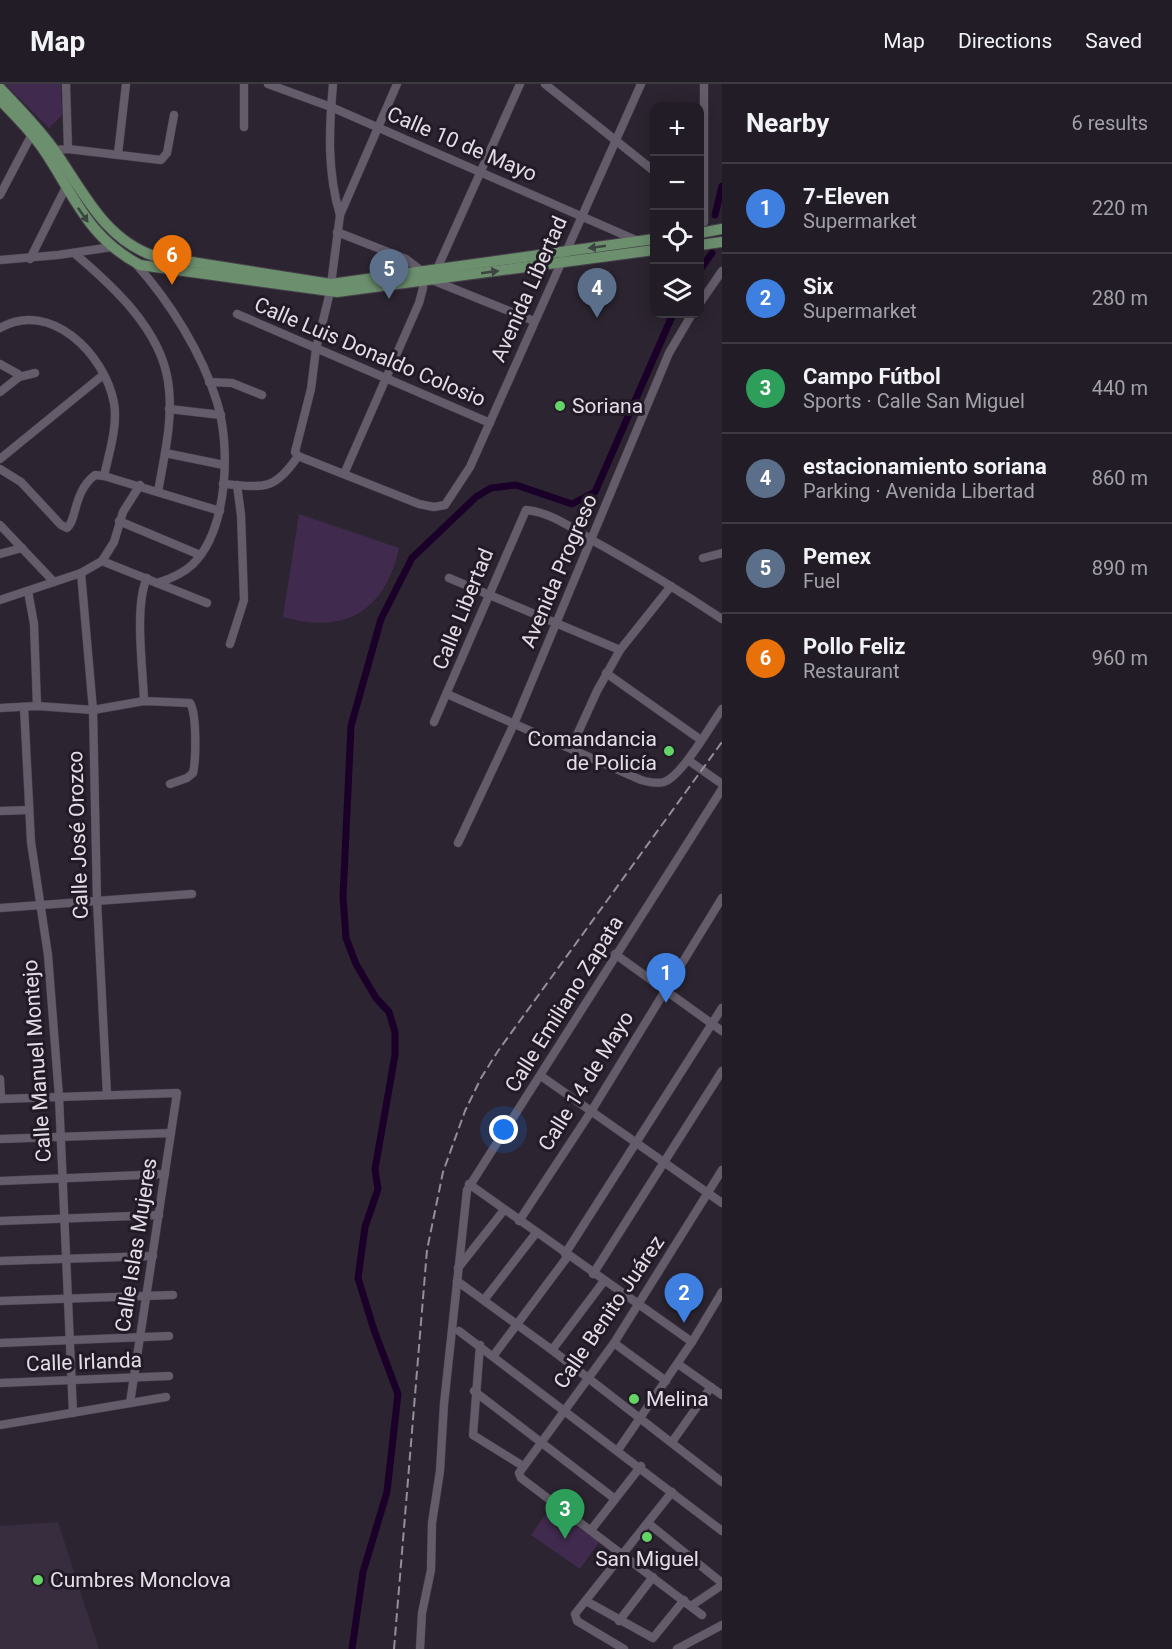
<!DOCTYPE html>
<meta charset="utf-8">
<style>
body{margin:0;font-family:Roboto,sans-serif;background:#2d2932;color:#f1f3f6}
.controls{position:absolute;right:18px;top:18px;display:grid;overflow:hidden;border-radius:12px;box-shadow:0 3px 15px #0003}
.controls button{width:54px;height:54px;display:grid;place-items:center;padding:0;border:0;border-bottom:2px solid #3e3a42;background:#211c25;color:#f1f3f6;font:30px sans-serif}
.you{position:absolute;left:504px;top:1046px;width:21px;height:21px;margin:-15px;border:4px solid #fff;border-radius:50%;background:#1a73e8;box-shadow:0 0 0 9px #1a73e833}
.badge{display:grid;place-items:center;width:39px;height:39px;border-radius:50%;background:#65d467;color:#fff;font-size:20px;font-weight:700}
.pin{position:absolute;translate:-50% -50px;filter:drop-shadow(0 2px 3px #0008)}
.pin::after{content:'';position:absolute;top:32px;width:21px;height:18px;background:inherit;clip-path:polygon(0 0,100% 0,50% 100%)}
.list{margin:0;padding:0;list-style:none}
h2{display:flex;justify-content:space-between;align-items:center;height:78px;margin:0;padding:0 24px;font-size:26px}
h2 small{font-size:20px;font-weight:400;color:#a2a1a7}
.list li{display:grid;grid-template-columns:39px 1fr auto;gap:18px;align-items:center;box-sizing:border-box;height:90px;padding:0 24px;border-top:2px solid #3e3a42}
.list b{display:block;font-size:22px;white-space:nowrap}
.list p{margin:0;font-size:20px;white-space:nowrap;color:#a2a1a7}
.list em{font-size:20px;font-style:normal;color:#a2a1a7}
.icon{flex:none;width:33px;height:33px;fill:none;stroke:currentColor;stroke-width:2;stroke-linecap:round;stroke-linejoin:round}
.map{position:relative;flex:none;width:722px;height:1565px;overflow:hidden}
header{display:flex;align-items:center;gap:36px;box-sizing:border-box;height:84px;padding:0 30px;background:#211c25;border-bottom:2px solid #3e3a42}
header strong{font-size:28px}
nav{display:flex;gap:33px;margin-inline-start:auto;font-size:21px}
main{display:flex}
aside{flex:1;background:#211c25}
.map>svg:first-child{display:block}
</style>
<header>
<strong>Map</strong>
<nav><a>Map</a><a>Directions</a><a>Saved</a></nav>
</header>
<main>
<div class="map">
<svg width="722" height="1565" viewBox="0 0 722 1565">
<rect width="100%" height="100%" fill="#2c2531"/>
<!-- built -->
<polygon fill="#372d3e" points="58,1438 99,1565 0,1565 0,1442"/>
<!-- green -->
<g fill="#402a4e">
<polygon points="5,0 61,0 62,31 49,44"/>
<path d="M299,430L399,464C385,527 345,551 283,533Z"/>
<polygon points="550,1424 599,1458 580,1485 531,1451"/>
</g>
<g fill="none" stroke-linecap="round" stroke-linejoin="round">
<!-- canal -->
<g stroke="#1a0028" stroke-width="7">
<polyline points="715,131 722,102"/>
<polyline points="700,186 712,169"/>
<polyline points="352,1565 363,1488 387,1408 398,1310 374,1246 358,1194 365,1143 378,1105 375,1085 395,971 395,948 389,928 376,914 356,880 346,854 343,813 351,642 381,535 412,474 476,413 491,404 516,401 572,420 595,408 673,230"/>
</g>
<!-- minor casing -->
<g stroke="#46404a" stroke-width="9">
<g id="minor">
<polyline points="268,0 331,23 638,157"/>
<path d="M333,0C329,45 327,88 340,131"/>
<polyline points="520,0 432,196 534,237"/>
<polyline points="545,0 654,87"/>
<polyline points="244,43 244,0"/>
<polyline points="68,65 161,76 167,69 174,31"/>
<polyline points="54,66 68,65 66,0"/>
<polyline points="118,70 126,0"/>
<polyline points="0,111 32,50"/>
<polyline points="704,138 704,0"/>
<polyline points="337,148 406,175 423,188 423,204 419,219 344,390"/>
<path d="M74,169C113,202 160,245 168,297C174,333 164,373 158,408"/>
<polyline points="30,175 66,103"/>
<polyline points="0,176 58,171 112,163"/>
<path d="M136,180C170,218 202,269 217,318C231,363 228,445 193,480C183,490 170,495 157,499"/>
<polyline points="700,219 722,187"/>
<polyline points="237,230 490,339"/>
<path d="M0,244C50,215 105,270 114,319C118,342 109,369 104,392L95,391C73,408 77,436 67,444L61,441L21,398L0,385"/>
<polyline points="0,280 18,290 19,293"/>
<polyline points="19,293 35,289"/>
<polyline points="209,298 232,299 262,311"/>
<polyline points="0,308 19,293"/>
<polyline points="169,325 221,331"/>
<polyline points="165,369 224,381"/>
<polyline points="298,372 419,420 434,423 445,421 470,383 641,0"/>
<polyline points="298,372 295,368 311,305 316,265 330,208 340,131 397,0"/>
<polyline points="0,375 103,291"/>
<polyline points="104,392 220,427"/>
<path d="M223,400C263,403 274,408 298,372"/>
<polyline points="119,437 200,471"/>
<polyline points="0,441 54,498"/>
<polyline points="0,470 22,464"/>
<polyline points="703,474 722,469"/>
<polyline points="102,477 207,519"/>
<polyline points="81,489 93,626 97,817 107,1011"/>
<polyline points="449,494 620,566"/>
<polyline points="28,507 34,540 37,622"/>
<polyline points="0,516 81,489 102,477 114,458 123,428 140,401"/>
<polyline points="230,560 244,516 241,431 237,401"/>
<polyline points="606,589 701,656"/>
<path d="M447,610L641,696C648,698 657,700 664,698C681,693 711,641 722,625"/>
<path d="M144,617C143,585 134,522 147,494"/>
<polyline points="24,623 31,758 48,871 59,1013 73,1329"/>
<path d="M0,624L37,622L93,626L144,617L190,619C197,630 196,676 193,689L187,694L170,700"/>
<path d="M434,638L526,426C550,428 572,444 592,456C637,481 680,507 722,535"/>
<polyline points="571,664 597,607 620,566 671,502"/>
<polyline points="688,676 722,700"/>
<polyline points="0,727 29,726"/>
<polyline points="458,759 514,640 669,269 692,230"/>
<polyline points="0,824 192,810"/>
<polyline points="615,870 722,947"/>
<polyline points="541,992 722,1119"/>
<polyline points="0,995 1,1015"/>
<polyline points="0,1015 177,1009 130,1319"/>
<polyline points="0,1055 171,1049"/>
<polyline points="0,1097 165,1090"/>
<polyline points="469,1100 692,1258"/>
<polyline points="0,1137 159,1131"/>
<polyline points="519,1137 592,1026 722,814"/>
<polyline points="565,1170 722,924"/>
<polyline points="0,1177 153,1172"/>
<polyline points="458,1184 504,1126"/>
<polyline points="593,1190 722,987"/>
<polyline points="457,1197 552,1266 722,1398"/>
<polyline points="484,1216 536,1149"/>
<polyline points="0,1217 173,1211"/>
<polyline points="459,1247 722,1447"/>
<polyline points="0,1259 169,1252"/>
<polyline points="614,1259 666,1297"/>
<polyline points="480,1261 473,1351 523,1382"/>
<polyline points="552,1266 604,1197"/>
<polyline points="494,1271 568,1172"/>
<polyline points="678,1280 722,1311"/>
<polyline points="0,1299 169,1292"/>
<polyline points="474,1307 615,1415"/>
<polyline points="0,1341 166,1313"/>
<polyline points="672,1358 711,1303"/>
<polyline points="618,1366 692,1258 722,1208"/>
<polyline points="648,1439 722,1499"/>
<polyline points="591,1446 641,1382"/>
<polyline points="586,1517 653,1554 684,1516"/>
<polyline points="691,1522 722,1501"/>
<polyline points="702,1531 521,1394 519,1389 614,1259 722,1086"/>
<polyline points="619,1537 653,1493"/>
<polyline points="420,1565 422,1529 431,1486 432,1439 440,1387 444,1320 467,1106 722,705"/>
<polyline points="624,1565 577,1537 575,1530 672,1408"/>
<polyline points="677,1565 722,1541"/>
</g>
</g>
<!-- major casing -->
<g stroke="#46404a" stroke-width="12">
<g id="major">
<path d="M0,4C19,24 39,44 55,67C83,107 104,155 154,172L331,200L654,155"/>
<path d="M0,16C15,32 31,47 43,65C75,112 87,153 140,181L337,208L654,166"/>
<polyline points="700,149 722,145"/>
<polyline points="700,161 722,158"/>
</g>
</g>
<!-- minor -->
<use href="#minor" stroke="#645c6a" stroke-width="8"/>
<!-- major -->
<use href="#major" stroke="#6c8f6e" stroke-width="10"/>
<!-- rail -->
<polyline stroke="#948e98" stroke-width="2" stroke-dasharray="9 4.5" stroke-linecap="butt" points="394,1565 427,1166 443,1088 465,1027 481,994 498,967 722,658"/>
</g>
<!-- one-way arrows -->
<defs><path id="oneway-solid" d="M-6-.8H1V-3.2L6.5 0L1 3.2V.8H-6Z" transform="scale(1.5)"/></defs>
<g fill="#3c4440">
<use href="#oneway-solid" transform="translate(83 131) rotate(55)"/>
<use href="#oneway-solid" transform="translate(597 163) rotate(172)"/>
<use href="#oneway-solid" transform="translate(490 188) rotate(-8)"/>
</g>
<!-- markers -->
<g fill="#65d467" stroke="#221b27" stroke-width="2">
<circle cx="560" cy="322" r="6"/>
<circle cx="669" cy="667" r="6"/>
<circle cx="634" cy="1315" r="6"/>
<circle cx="647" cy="1453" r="6"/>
<circle cx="38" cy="1496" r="6"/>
</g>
<g text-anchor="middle" stroke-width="6" stroke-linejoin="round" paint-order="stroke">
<!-- street labels -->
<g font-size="21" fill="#e3dee6" stroke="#221b27">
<text transform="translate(462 60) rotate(23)" y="7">Calle 10 de Mayo</text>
<text transform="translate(529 205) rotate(-66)" y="7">Avenida Libertad</text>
<text transform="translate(370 268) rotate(23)" y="7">Calle Luis Donaldo Colosio</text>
<text transform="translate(559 487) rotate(-67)" y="7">Avenida Progreso</text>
<text transform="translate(463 525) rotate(-68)" y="7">Calle Libertad</text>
<text transform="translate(78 751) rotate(-92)" y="7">Calle José Orozco</text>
<text transform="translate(564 920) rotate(-58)" y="7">Calle Emiliano Zapata</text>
<text transform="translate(37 977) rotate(-94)" y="7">Calle Manuel Montejo</text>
<text transform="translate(586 997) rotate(-58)" y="7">Calle 14 de Mayo</text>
<text transform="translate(136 1161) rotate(-81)" y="7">Calle Islas Mujeres</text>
<text transform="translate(609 1228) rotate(-56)" y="7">Calle Benito Juárez</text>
<text transform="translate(84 1278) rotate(-2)" y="7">Calle Irlanda</text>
</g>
<!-- poi labels -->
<g font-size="21" fill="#e3dee6" stroke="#221b27" text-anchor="start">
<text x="572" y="329">Soriana</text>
<text x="657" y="662" text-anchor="end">Comandancia<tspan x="657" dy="24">de Policía</tspan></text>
<text x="646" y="1322">Melina</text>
<text x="647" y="1482" text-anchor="middle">San Miguel</text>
<text x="50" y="1503">Cumbres Monclova</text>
</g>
</g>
</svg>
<div class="controls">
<button>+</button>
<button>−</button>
<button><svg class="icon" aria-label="locate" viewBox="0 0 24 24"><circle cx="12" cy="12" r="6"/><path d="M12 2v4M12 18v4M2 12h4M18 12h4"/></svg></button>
<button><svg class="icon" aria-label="layers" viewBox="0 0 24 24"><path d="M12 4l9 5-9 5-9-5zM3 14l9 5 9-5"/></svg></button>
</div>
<div class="you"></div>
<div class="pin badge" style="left:666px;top:919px;background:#3f7fe0">1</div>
<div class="pin badge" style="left:684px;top:1239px;background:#3f7fe0">2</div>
<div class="pin badge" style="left:565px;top:1455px;background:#2e9e5b">3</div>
<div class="pin badge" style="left:597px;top:234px;background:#5c6f8a">4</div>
<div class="pin badge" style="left:389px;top:215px;background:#5c6f8a">5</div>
<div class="pin badge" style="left:172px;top:201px;background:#e8710a">6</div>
</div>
<aside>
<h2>Nearby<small>6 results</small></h2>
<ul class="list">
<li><span class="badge" style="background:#3f7fe0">1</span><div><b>7-Eleven</b><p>Supermarket</p></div><em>220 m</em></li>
<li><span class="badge" style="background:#3f7fe0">2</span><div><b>Six</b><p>Supermarket</p></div><em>280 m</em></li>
<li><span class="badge" style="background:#2e9e5b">3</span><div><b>Campo Fútbol</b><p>Sports · Calle San Miguel</p></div><em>440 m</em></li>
<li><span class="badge" style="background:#5c6f8a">4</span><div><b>estacionamiento soriana</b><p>Parking · Avenida Libertad</p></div><em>860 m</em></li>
<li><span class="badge" style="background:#5c6f8a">5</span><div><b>Pemex</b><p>Fuel</p></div><em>890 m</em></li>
<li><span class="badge" style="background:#e8710a">6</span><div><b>Pollo Feliz</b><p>Restaurant</p></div><em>960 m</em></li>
</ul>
</aside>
</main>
